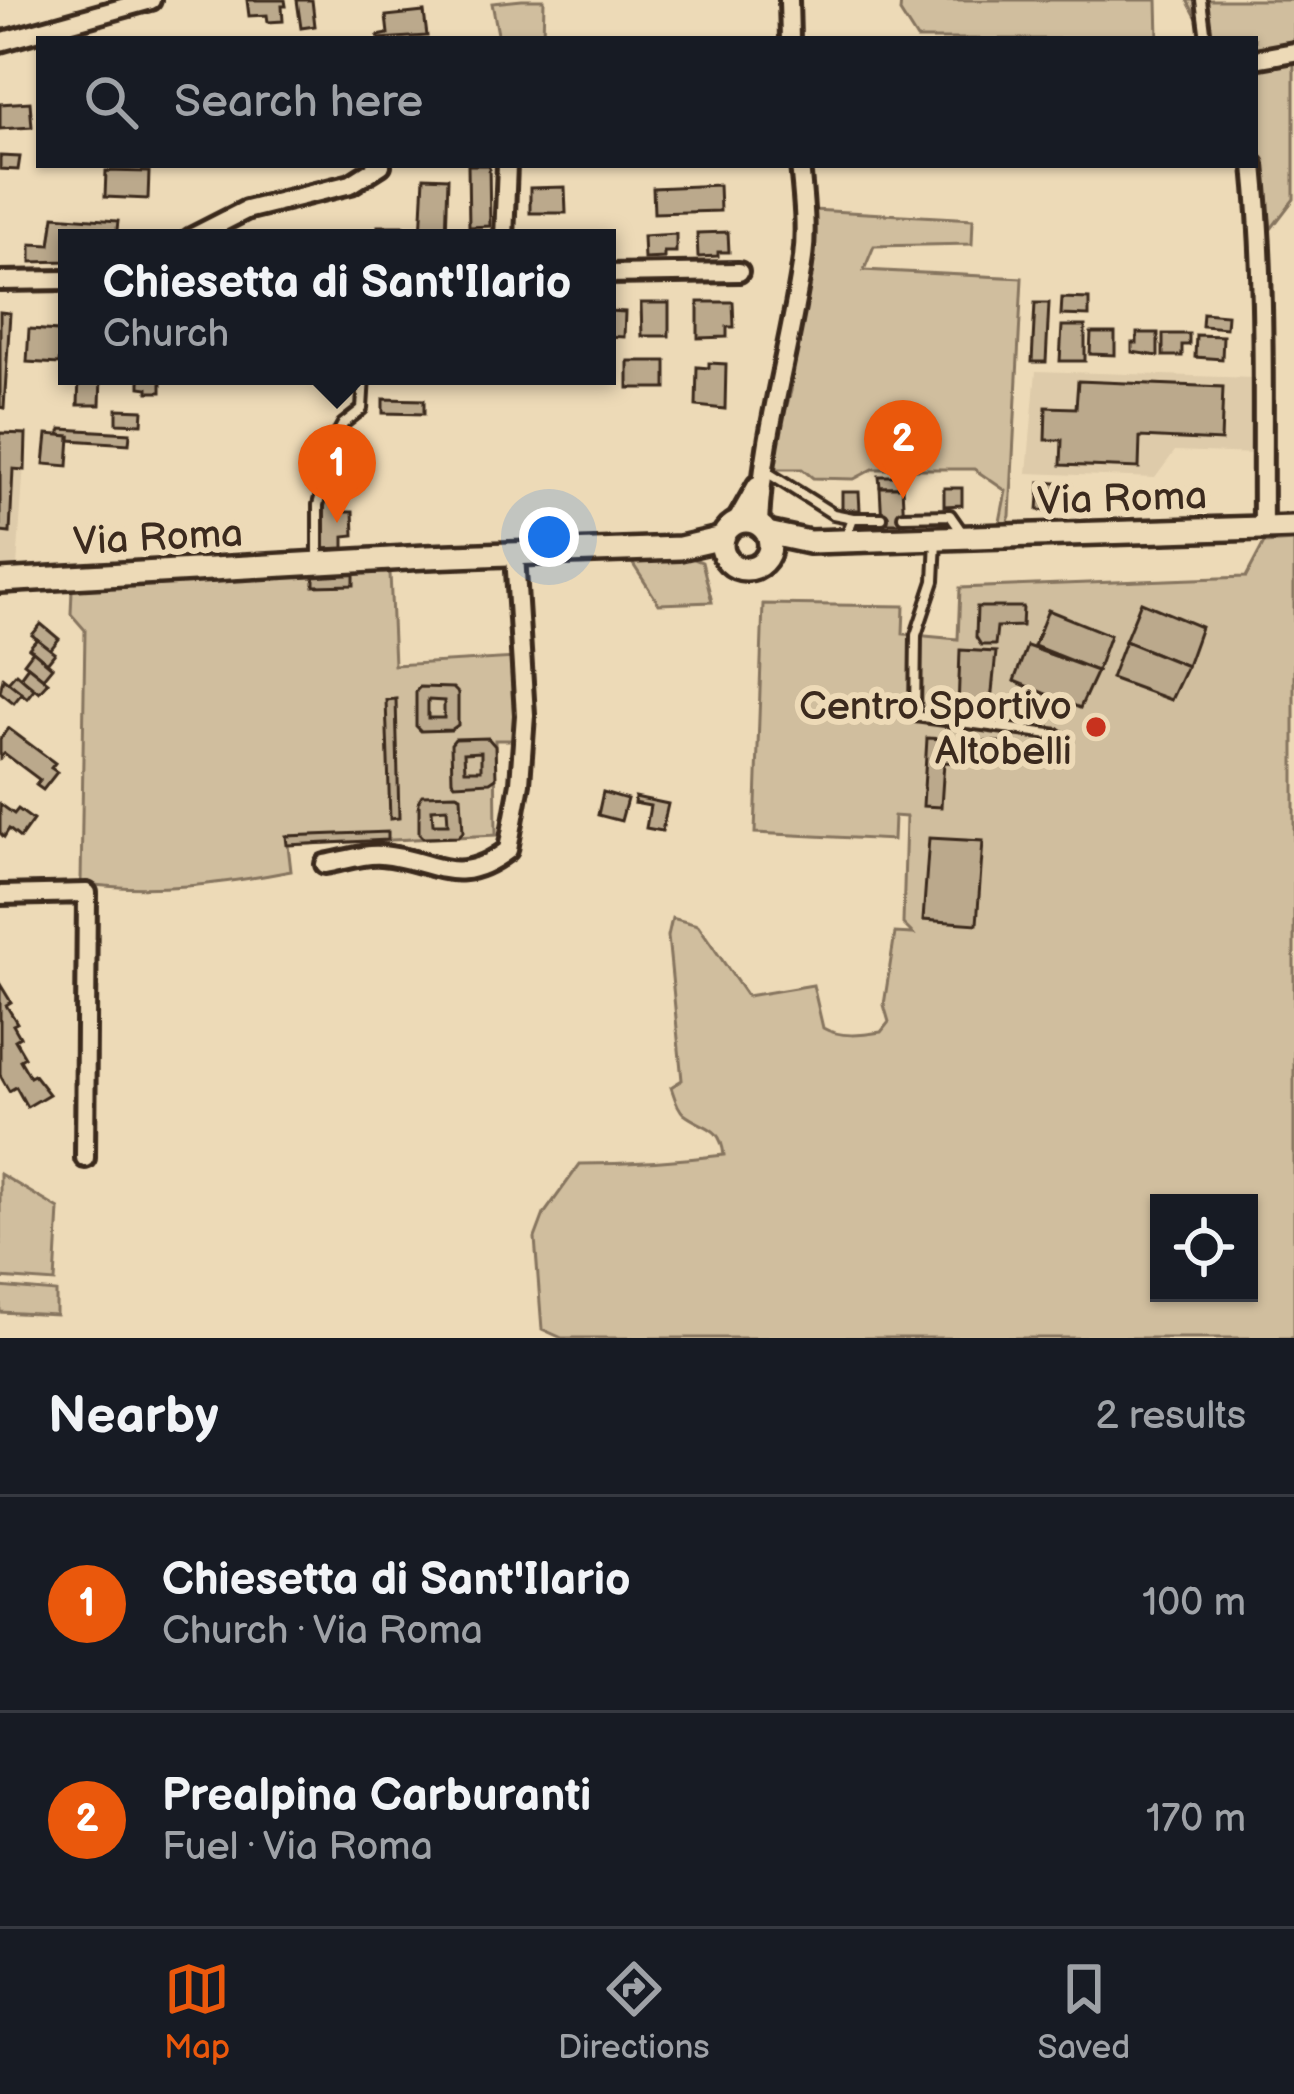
<!DOCTYPE html>
<meta charset="utf-8">
<style>
body{margin:0;font-family:"Balsamiq Sans",sans-serif;background:#242831;color:#f1f3f6}
.controls{position:absolute;right:36px;bottom:36px;display:grid;overflow:hidden;border-radius:0px;box-shadow:0 3px 9px #0004}
.controls button{width:108px;height:108px;display:grid;place-items:center;padding:0;border:0;border-bottom:3px solid #363941;background:#171b24;color:#f1f3f6;font:60px sans-serif}
.you{position:absolute;left:549px;top:537px;width:42px;height:42px;margin:-30px;border:9px solid #fff;border-radius:50%;background:#1a73e8;box-shadow:0 0 0 18px #1a73e833}
.badge{display:grid;place-items:center;width:78px;height:78px;border-radius:50%;background:#ea580c;color:#fff;font-size:39px;font-weight:700}
.pin{position:absolute;translate:-50% -99px;filter:drop-shadow(0 3px 6px #0008)}
.pin::after{content:'';position:absolute;top:63px;width:42px;height:36px;background:inherit;clip-path:polygon(0 0,100% 0,50% 100%)}
.popup{position:absolute;left:58px;top:229px;width:558px;height:156px;box-sizing:border-box;display:grid;place-content:center;border-radius:0px;background:#171b24;filter:drop-shadow(0 3px 9px #0005);font-size:39px;white-space:nowrap;color:#9ea1a6}
.popup b{font-size:45px;color:#f1f3f6}
.popup::after{content:'';position:absolute;left:50%;top:100%;margin-left:-24px;border:24px solid transparent;border-top-color:#171b24}
.list{margin:0;padding:0;list-style:none}
h2{display:flex;justify-content:space-between;align-items:center;height:156px;margin:0;padding:0 48px;font-size:51px}
h2 small{font-size:39px;font-weight:400;color:#9ea1a6}
.list li{display:grid;grid-template-columns:78px 1fr auto;gap:36px;align-items:center;box-sizing:border-box;height:216px;padding:0 48px;border-top:3px solid #363941}
.list b{display:block;font-size:45px;white-space:nowrap}
.list p{margin:0;font-size:39px;white-space:nowrap;color:#9ea1a6}
.list em{font-size:39px;font-style:normal;color:#9ea1a6}
.icon{flex:none;width:66px;height:66px;fill:none;stroke:currentColor;stroke-width:2;stroke-linecap:round;stroke-linejoin:round}
.map{position:relative;flex:none;width:1294px;height:1338px;overflow:hidden}
.search{position:absolute;background:#171b24;box-shadow:0 3px 9px #0004;left:36px;right:36px;top:36px;height:132px;display:flex;align-items:center;gap:30px;box-sizing:border-box;padding:0 42px;border-radius:0px;color:#9ea1a6;font-size:45px}
.sheet{height:588px;background:#171b24}
nav{display:flex;justify-content:space-around;align-items:center;box-sizing:border-box;height:168px;border-top:3px solid #363941;background:#171b24;font-size:33px;color:#9ea1a6}
nav a{display:grid;justify-items:center;gap:6px}
nav .on{color:#ea580c}
.map>svg:first-child{display:block}
</style>
<div class="map">
<svg width="1294" height="1338" viewBox="0 0 1294 1338">
<rect width="100%" height="100%" fill="#eddab7"/>
<filter id="ink" filterUnits="userSpaceOnUse"><feTurbulence type="fractalNoise" baseFrequency=".00833" numOctaves="2"/><feDisplacementMap in="SourceGraphic" scale="24" xChannelSelector="R" yChannelSelector="G"/><feConvolveMatrix kernelMatrix="1 2 1 2 8 2 1 2 1" color-interpolation-filters="sRGB"/></filter>
<g filter="url(#ink)">
<!-- built -->
<g fill="#decbaa">
<polygon points="1036,371 1255,378 1256,454 1175,451 1155,478 1027,473"/>
<polygon points="0,433 26,434 17,567 0,568"/>
</g>
<!-- green -->
<g fill="#d0be9e" stroke="#86745e" stroke-width="3" fill-rule="evenodd">
<polygon points="522,0 544,0 543,39 499,39 492,3"/>
<polygon points="901,0 1157,0 1158,39 917,39 900,12"/>
<polygon points="1187,0 1294,0 1294,42 1255,49 1255,39 1208,39"/>
<polygon points="1294,60 1294,199 1271,229 1255,107 1255,67"/>
<polygon points="812,210 973,219 972,244 874,246 864,270 1022,278 1010,516 1006,526 999,527 1006,491 974,469 873,469 854,479 813,478 802,469 774,469 777,440 791,391"/>
<path d="M1294,541V1338H562L542,1329L535,1238L544,1214L580,1164C628,1164 676,1161 724,1155C720,1124 705,1130 684,1114C677,1108 674,1096 671,1087L682,1080L668,936L672,918L698,925L747,996L813,985L823,1028C840,1038 862,1035 881,1032L889,1022L884,1005L895,933L913,934L903,924L906,817L894,816L893,840L755,833L763,604L904,606L903,634L958,639L960,588L1246,577L1264,543ZM1159,1203H1249V1293H1159Z"/>
<polygon points="689,557 702,562 712,602 659,604 631,561"/>
<path d="M390,573L394,665L516,658L521,740H495L496,835L288,845L291,871C224,884 150,894 81,883L85,630L71,614L72,590L277,575Z"/>
<polygon points="0,1174 59,1209 55,1282 0,1278"/>
<polygon points="0,1287 56,1292 56,1315 0,1312"/>
</g>
<!-- building -->
<g fill="#bba98c" stroke="#3b2a1e" stroke-width="3" fill-rule="evenodd">
<polygon points="247,0 285,0 286,6 282,6 283,21 268,22 267,15 249,16"/>
<polygon points="297,0 312,0 315,26 301,28"/>
<polygon points="424,12 427,36 379,39 378,36 388,34 386,16"/>
<polygon points="30,102 32,127 0,129 0,104"/>
<polygon points="0,156 20,157 18,170 0,169"/>
<polygon points="468,165 489,165 490,226 469,227"/>
<polygon points="106,171 149,172 148,199 105,197"/>
<polygon points="424,177 448,178 446,237 421,237"/>
<polygon points="719,185 720,211 654,213 653,188"/>
<polygon points="565,187 566,213 530,213 530,188"/>
<polygon points="54,216 118,221 116,238 67,238 67,261 31,262 31,244 50,245"/>
<rect x="378" y="226" width="26" height="12"/>
<polygon points="728,232 729,252 718,252 718,256 698,257 697,233"/>
<polygon points="676,234 676,252 664,252 664,258 644,259 643,236"/>
<polygon points="1062,298 1089,299 1089,316 1061,315"/>
<polygon points="698,302 733,302 734,327 727,327 727,337 698,338"/>
<polygon points="641,303 669,303 669,336 642,336"/>
<polygon points="1035,303 1049,303 1046,362 1032,362"/>
<polygon points="607,311 625,312 624,337 607,336"/>
<polygon points="0,312 10,313 4,408 0,407"/>
<polygon points="1203,313 1227,315 1226,328 1202,326"/>
<polygon points="1062,326 1085,326 1085,361 1060,361"/>
<polygon points="29,329 58,331 58,338 61,338 59,364 27,362"/>
<polygon points="1091,333 1115,333 1115,355 1090,354"/>
<polygon points="1137,333 1158,333 1158,356 1132,352 1132,343 1137,343"/>
<polygon points="1163,334 1189,334 1189,345 1182,345 1182,356 1163,356"/>
<polygon points="1196,335 1223,336 1222,359 1195,357"/>
<rect x="628" y="361" width="38" height="27"/>
<polygon points="709,363 726,364 725,409 696,406 697,367 709,368"/>
<polygon points="79,376 101,376 100,405 78,405"/>
<polygon points="140,376 161,376 161,392 148,392 148,388 140,387"/>
<polygon points="1078,381 1223,387 1221,441 1140,437 1139,468 1061,465 1062,440 1045,440 1046,407 1076,408"/>
<polygon points="383,399 424,400 424,414 383,413"/>
<polygon points="117,409 143,410 142,424 117,423"/>
<polygon points="61,429 130,433 129,444 70,440 70,436 59,435"/>
<polygon points="0,433 26,434 25,470 13,469 10,533 0,532"/>
<polygon points="47,434 70,436 68,466 44,464"/>
<polygon points="879,476 901,476 902,487 880,487"/>
<polygon points="1040,482 1071,484 1070,508 1049,507 1048,511 1038,510"/>
<polygon points="880,487 902,487 904,523 882,523"/>
<polygon points="944,488 962,488 962,505 944,506"/>
<polygon points="842,492 859,492 860,510 842,510"/>
<polygon points="334,501 340,505 341,512 353,512 354,535 344,536 344,548 321,549 320,507 325,502"/>
<polygon points="333,574 354,574 354,585 314,586 314,575"/>
<polygon points="1141,602 1201,627 1187,666 1125,641"/>
<polygon points="977,607 1023,607 1022,626 997,627 995,645 981,645 976,637"/>
<polygon points="1048,610 1110,635 1097,671 1034,646"/>
<polygon points="41,624 59,639 50,650 32,635"/>
<polygon points="37,639 55,653 47,663 29,648"/>
<polygon points="1125,641 1187,666 1171,700 1111,678"/>
<polygon points="1027,646 1097,671 1080,708 1014,681"/>
<polygon points="960,650 996,652 990,712 958,710"/>
<polygon points="33,651 52,667 43,678 24,663"/>
<polygon points="28,666 48,682 39,692 20,677"/>
<polygon points="16,673 34,689 27,698 8,682"/>
<polygon points="3,678 22,693 14,703 0,692"/>
<path d="M420,687L453,688L458,693V725L451,730L421,731L416,726V691ZM428,700L444,701V718H428Z"/>
<polygon points="396,699 399,818 390,819 386,700"/>
<polygon points="8,728 55,763 51,768 57,772 43,790 36,785 40,780 4,753 0,758 0,739"/>
<path d="M488,738L495,746L496,778L490,782L455,784L452,780L451,744L455,739ZM481,752V770H465L464,753Z"/>
<polygon points="927,738 1012,743 1011,766 944,762 941,807 923,806"/>
<polygon points="603,792 627,799 621,821 598,815"/>
<path d="M456,794L461,796L463,832L458,837L423,838L419,834V800L422,795ZM447,808L448,824H433L432,809Z"/>
<polygon points="635,797 668,804 662,831 646,828 650,806 634,803"/>
<polygon points="0,804 14,814 18,809 33,820 20,838 9,829 4,837 0,833"/>
<polygon points="388,832 388,840 287,845 286,836"/>
<polygon points="929,838 983,841 977,924 923,920"/>
<polygon points="0,984 11,1002 6,1005 17,1023 13,1025 20,1037 15,1040 25,1057 20,1060 30,1077 34,1075 49,1094 27,1107 16,1087 9,1091 0,1075"/>
</g>
<g fill="none" stroke-linecap="round" stroke-linejoin="round">
<!-- service casing -->
<g stroke="#3b2a1e" stroke-width="16">
<g id="service">
<polyline points="1201,0 1206,39"/>
<polyline points="765,471 833,514 853,518"/>
<polyline points="903,516 950,515 964,535"/>
<polyline points="845,539 853,518 882,518"/>
<polyline points="936,540 934,581 916,635 915,716 1058,735"/>
<polyline points="318,562 318,505 338,433 343,424 362,409 364,376"/>
</g>
</g>
<!-- minor casing -->
<g stroke="#3b2a1e" stroke-width="26">
<g id="minor">
<polyline points="789,0 790,39"/>
<polyline points="0,42 151,0"/>
<polyline points="1255,59 1294,52"/>
<path d="M1254,165C1266,285 1262,407 1263,528"/>
<polyline points="191,238 246,210 351,184 381,165"/>
<polyline points="504,238 507,165"/>
<polyline points="607,274 739,272"/>
<polyline points="0,281 67,280"/>
<polyline points="735,524 757,485"/>
<path d="M759,525C762,435 791,348 803,258C807,228 803,195 800,165"/>
<path d="M325,864C343,861 365,853 382,855C437,860 455,890 508,850L520,783L525,715L515,555"/>
<polyline points="0,895 87,893 85,1158"/>
</g>
</g>
<!-- tertiary casing -->
<g stroke="#3b2a1e" stroke-width="30">
<g id="tertiary">
<circle cx="746" cy="545" r="24"/>
<polyline points="767,533 809,542 1294,527"/>
<polyline points="0,581 426,557 680,548 723,538"/>
</g>
</g>
<!-- service -->
<use href="#service" stroke="#eddab7" stroke-width="8"/>
<!-- minor -->
<use href="#minor" stroke="#eddab7" stroke-width="16"/>
<!-- tertiary -->
<use href="#tertiary" stroke="#eddab7" stroke-width="21"/>
</g>
</g>
<!-- markers -->
<circle fill="#c8321e" stroke="#eddab7" stroke-width="4.5" cx="1096" cy="727" r="12"/>
<g text-anchor="middle" stroke-width="12" stroke-linejoin="round" paint-order="stroke">
<!-- street labels -->
<g font-size="39" fill="#3b2a1e" stroke="#eddab7">
<text transform="translate(1122 497) rotate(-2)" y="14">Via Roma</text>
<text transform="translate(158 536) rotate(-3)" y="14">Via Roma</text>
</g>
<!-- poi labels -->
<g font-size="39" fill="#3b2a1e" stroke="#eddab7" text-anchor="end">
<text x="1072" y="719">Centro Sportivo<tspan x="1072" dy="45">Altobelli</tspan></text>
</g>
</g>
</svg>
<div class="controls">
<button><svg class="icon" aria-label="locate" viewBox="0 0 24 24"><circle cx="12" cy="12" r="6"/><path d="M12 2v4M12 18v4M2 12h4M18 12h4"/></svg></button>
</div>
<div class="you"></div>
<div class="pin badge" style="left:337px;top:523px">1</div>
<div class="popup"><b>Chiesetta di Sant'Ilario</b>Church</div>
<div class="pin badge" style="left:903px;top:499px">2</div>
<div class="search"><svg class="icon" aria-label="search" viewBox="0 0 24 24"><circle cx="10" cy="10" r="6"/><path d="M15 15l6 6"/></svg>Search here</div>
</div>
<section class="sheet">
<h2>Nearby<small>2 results</small></h2>
<ul class="list">
<li><span class="badge">1</span><div><b>Chiesetta di Sant'Ilario</b><p>Church · Via Roma</p></div><em>100 m</em></li>
<li><span class="badge">2</span><div><b>Prealpina Carburanti</b><p>Fuel · Via Roma</p></div><em>170 m</em></li>
</ul>
</section>
<nav>
<a class="on"><svg class="icon" aria-label="map" viewBox="0 0 24 24"><path d="M3 6l6-2 6 2 6-2v14l-6 2-6-2-6 2zM9 4v14M15 6v14"/></svg>Map</a>
<a><svg class="icon" aria-label="directions" viewBox="0 0 24 24"><path d="M12 3l9 9-9 9-9-9zM9 14v-3h6M13 9l2 2-2 2"/></svg>Directions</a>
<a><svg class="icon" aria-label="saved" viewBox="0 0 24 24"><path d="M7 4h10v16l-5-4-5 4z"/></svg>Saved</a>
</nav>
